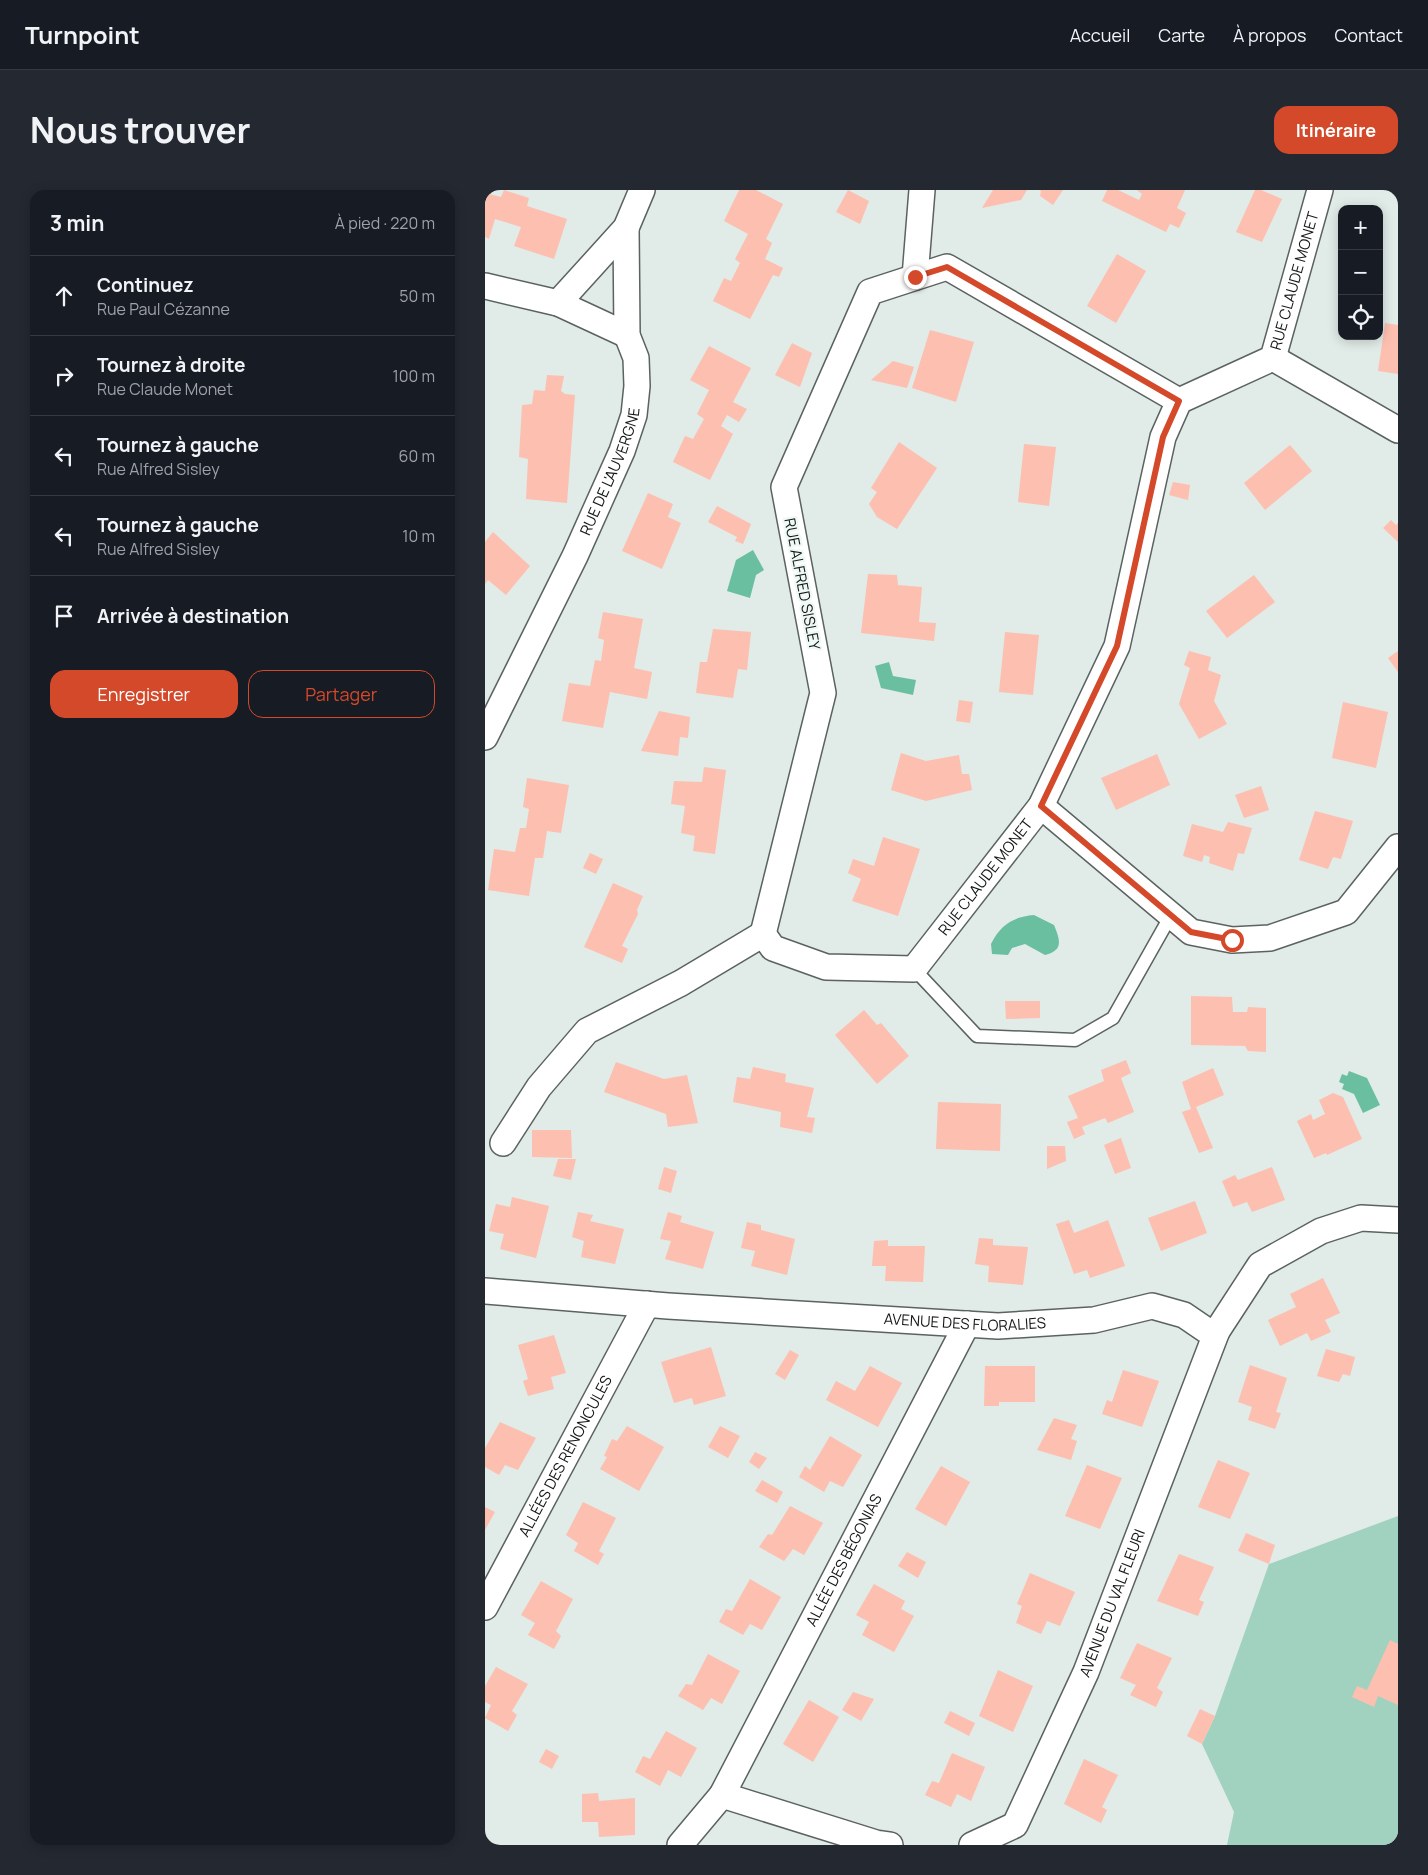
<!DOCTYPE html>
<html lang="fr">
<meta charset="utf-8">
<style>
body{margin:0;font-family:Manrope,sans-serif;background:#242831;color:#f1f3f6}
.controls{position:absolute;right:15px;top:15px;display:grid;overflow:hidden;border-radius:10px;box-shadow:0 2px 12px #0003}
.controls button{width:45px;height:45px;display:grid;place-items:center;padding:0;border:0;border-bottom:1px solid #363941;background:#171b24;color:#f1f3f6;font:25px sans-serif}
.stop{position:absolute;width:15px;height:15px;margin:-11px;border:4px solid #d4492a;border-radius:50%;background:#fff}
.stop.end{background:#d4492a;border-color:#fff;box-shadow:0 1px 5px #0008}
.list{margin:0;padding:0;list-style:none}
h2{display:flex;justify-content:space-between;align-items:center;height:65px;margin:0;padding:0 20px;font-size:21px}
h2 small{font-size:16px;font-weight:400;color:#9ea1a6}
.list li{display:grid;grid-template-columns:32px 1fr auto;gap:15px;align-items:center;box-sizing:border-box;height:80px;padding:0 20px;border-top:1px solid #363941}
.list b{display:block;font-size:19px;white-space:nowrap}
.list p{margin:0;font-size:16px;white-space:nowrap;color:#9ea1a6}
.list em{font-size:16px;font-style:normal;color:#9ea1a6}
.actions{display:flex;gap:10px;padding:15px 20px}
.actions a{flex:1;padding:11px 0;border:1px solid #d4492a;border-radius:15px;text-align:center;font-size:18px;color:#d4492a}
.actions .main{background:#d4492a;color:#fff}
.icon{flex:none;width:28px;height:28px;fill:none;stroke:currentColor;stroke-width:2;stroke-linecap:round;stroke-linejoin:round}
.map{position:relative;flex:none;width:913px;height:1655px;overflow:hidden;border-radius:15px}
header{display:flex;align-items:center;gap:30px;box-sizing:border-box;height:70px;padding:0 25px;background:#171b24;border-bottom:1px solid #363941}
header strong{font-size:24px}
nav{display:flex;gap:28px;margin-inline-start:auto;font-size:18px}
.intro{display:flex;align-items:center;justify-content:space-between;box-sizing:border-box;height:120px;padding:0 30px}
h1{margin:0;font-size:35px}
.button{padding:12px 22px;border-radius:15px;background:#d4492a;color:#fff;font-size:18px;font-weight:700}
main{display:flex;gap:30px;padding:0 30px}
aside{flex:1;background:#171b24;border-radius:15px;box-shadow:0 2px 12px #0003}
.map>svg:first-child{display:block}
</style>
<header>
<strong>Turnpoint</strong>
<nav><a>Accueil</a><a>Carte</a><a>À propos</a><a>Contact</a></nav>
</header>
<div class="intro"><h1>Nous trouver</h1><a class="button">Itinéraire</a></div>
<main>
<aside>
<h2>3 min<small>À pied · 220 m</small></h2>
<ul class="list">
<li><svg class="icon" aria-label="ahead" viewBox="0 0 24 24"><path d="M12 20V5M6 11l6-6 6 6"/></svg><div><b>Continuez</b><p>Rue Paul Cézanne</p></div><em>50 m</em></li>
<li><svg class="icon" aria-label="right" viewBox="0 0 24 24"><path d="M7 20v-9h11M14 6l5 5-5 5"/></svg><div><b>Tournez à droite</b><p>Rue Claude Monet</p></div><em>100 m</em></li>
<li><svg class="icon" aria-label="left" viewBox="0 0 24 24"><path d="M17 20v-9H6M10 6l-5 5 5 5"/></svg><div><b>Tournez à gauche</b><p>Rue Alfred Sisley</p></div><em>60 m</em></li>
<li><svg class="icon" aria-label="left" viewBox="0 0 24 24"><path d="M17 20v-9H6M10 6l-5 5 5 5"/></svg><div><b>Tournez à gauche</b><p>Rue Alfred Sisley</p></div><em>10 m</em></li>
<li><svg class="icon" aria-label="arrive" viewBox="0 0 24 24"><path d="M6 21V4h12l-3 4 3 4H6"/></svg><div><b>Arrivée à destination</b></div></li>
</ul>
<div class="actions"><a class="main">Enregistrer</a><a>Partager</a></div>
</aside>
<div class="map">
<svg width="913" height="1655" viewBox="0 0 913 1655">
<rect width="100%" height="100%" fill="#e1ebe7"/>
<!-- green -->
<polygon fill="#a0d2bf" points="913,1326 913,1655 742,1655 749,1622 717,1554 730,1526 784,1374"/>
<!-- water -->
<g fill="#6bbfa1">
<polygon points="268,360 279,380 271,385 265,408 242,401 251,370"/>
<polygon points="404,472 408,486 431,490 428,505 396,498 390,476"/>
<path d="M549,725L569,735C575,750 579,760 560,765L540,754L527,758L523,765L507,764L506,754C516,734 528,727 549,725Z"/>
<polygon points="864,881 882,888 895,915 878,923 869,904 857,899 859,894 854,892 857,884 862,886"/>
</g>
<!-- building -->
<g fill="#fdbfb0">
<polygon points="19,0 44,8 42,16 82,29 69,69 29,56 36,37 10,29 4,49 0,47 0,3 16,7"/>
<polygon points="254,0 271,0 298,14 281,49 287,53 280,69 298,78 294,87 288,85 265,129 228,111 239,88 246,91 255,73 250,69 263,44 239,31"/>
<polygon points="363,0 384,11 375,34 351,22"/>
<polygon points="508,0 542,0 536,10 497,18"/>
<polygon points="554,0 578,0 568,15 555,6 556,1"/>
<polygon points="622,0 633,0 654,10 657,4 652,0 700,0 692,18 701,23 694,38 685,34 681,42 617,11"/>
<polygon points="770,0 776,0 797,9 777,52 751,42"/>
<polygon points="632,64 661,81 631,133 602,116"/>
<polygon points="900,133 913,135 913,184 893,181"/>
<polygon points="445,140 489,152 471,212 427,198"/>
<polygon points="307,153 327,163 315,197 290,185"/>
<polygon points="224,156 266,178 248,212 262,219 254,232 242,225 236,236 248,244 225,290 188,272 200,246 208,249 219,229 212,224 224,200 205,190"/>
<polygon points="408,171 429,177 422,198 386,190"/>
<polygon points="62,185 79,186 76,201 80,204 90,205 82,313 41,309 43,269 34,267 37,215 47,214 49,200 60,201"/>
<polygon points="414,252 452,278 412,339 392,327 384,314 392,302 386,298"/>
<polygon points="539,254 571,257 564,316 533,312"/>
<polygon points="805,255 827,281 780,320 759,293"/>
<polygon points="688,292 705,295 703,310 684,305"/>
<polygon points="163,303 188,314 183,327 196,333 177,379 137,361"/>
<polygon points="232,316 266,334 258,354 250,351 252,347 223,332"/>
<polygon points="906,330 911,335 913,333 913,352 898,338"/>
<polygon points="8,342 45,376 21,405 3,390 0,394 0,352"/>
<polygon points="383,384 412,385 413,395 437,397 434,432 451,433 449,451 376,443"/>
<polygon points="769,385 790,412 742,448 721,421"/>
<polygon points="118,422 158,429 149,478 167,482 162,509 125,502 118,538 77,531 84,493 105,496 110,470 116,471 119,450 113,448"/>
<polygon points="228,439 266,442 262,480 253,479 248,508 211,503 215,472 222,472"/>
<polygon points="520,442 554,445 548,505 514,502"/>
<polygon points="704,461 726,467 723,480 736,485 729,511 742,534 714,549 694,514 705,478 699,475"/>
<polygon points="913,461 913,482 903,468"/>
<polygon points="474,510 488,512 485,533 471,531"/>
<polygon points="858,512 903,522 891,578 847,568"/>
<polygon points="174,521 205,527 203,548 195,547 193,566 156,561"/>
<polygon points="416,563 441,571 474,565 477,584 484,584 487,600 441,611 406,600"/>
<polygon points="672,564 685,595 631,620 616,588"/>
<polygon points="219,577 241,580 230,664 208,661 210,646 196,643 200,616 186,614 189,591 217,592"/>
<polygon points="42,588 84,595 76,643 62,641 58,668 50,668 44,706 3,700 9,659 30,662 35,638 41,638 44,619 38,617"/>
<polygon points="776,596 784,620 759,628 750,605"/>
<polygon points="830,621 868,631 856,669 848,667 843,679 814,670"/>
<polygon points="743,632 767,638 759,664 753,663 748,681 724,673 725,667 719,665 717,672 698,666 707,634 738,642"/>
<polygon points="398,647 435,659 413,726 367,711 376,689 363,683 368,669 389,676"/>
<polygon points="105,663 118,669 111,684 98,678"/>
<polygon points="128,693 158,706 152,720 153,724 137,756 143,759 137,773 99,757"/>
<polygon points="706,806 747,807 748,822 762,822 763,817 781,818 781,862 763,861 760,856 706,855"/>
<polygon points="520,811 555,811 555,828 521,829"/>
<polygon points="379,820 392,835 396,833 424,866 392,894 350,845"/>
<polygon points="641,870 646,883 636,888 649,922 623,933 620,928 597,937 600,944 589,949 582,932 593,928 583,906 619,891 616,880"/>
<polygon points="131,872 179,889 202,885 213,933 183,937 181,924 119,902"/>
<polygon points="268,877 301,884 300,892 329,898 322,927 330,928 327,943 295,937 296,922 248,912 252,887 265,889"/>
<polygon points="728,878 739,905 711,917 728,958 714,963 697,922 706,919 697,892"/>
<polygon points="848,903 858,907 877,949 842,965 841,963 829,968 812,931 826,924 828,930 840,924 834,910"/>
<polygon points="453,912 516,914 515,961 451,959"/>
<polygon points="47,940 86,940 87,968 47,967"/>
<polygon points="636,948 646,978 630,984 619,955"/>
<polygon points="562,956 580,956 581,971 562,979"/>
<polygon points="73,969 91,969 86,990 68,986"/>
<polygon points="179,977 192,981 186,1003 173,999"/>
<polygon points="787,977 800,1010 767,1022 762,1012 748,1017 737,991 750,985 753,990"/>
<polygon points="27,1007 64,1016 51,1068 15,1059 19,1044 4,1041 11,1014 25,1017"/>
<polygon points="710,1011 722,1043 676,1061 663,1028"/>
<polygon points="93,1022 108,1025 105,1031 139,1039 130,1074 96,1067 99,1051 87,1047"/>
<polygon points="183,1022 197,1026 195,1032 229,1042 218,1079 180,1069 186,1051 175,1049"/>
<polygon points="584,1030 589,1043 623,1030 640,1076 605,1088 602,1080 589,1084 571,1034"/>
<polygon points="262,1032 276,1035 276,1040 310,1049 302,1085 266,1076 270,1061 256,1058"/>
<polygon points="494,1048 508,1049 508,1055 543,1057 538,1095 503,1092 504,1076 490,1074"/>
<polygon points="403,1050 403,1056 440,1056 438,1092 400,1091 401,1076 387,1076 389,1051"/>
<polygon points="838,1088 855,1123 840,1130 846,1142 826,1151 822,1143 795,1156 783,1130 811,1117 805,1104"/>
<polygon points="69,1145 81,1183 66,1187 69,1199 43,1206 38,1191 43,1189 33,1155"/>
<polygon points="226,1157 241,1206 209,1215 207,1208 189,1213 176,1172"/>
<polygon points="841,1159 870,1167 865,1186 858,1184 854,1192 832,1186"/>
<polygon points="305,1160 314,1165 300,1190 290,1184"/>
<polygon points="765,1175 802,1188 791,1222 796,1223 790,1239 763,1230 767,1217 753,1212"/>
<polygon points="385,1176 417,1193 393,1237 341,1210 351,1191 370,1201"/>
<polygon points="500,1176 550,1176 550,1212 514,1212 514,1216 499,1216"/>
<polygon points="638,1180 674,1191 657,1237 617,1224 622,1210 627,1212"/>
<polygon points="569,1228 592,1235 586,1249 592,1251 586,1270 552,1260"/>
<polygon points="15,1232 51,1248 33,1280 20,1275 14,1285 0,1277 0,1258"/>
<polygon points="142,1236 179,1257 154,1301 115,1279 122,1267 119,1266 127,1249 132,1251"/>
<polygon points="235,1236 255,1246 243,1268 223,1257"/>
<polygon points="345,1246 377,1265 358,1297 345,1291 339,1302 314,1287 320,1276 325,1280"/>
<polygon points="270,1262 282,1268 274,1279 264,1272"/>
<polygon points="733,1270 765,1283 745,1329 713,1317"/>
<polygon points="602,1275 637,1288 615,1339 580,1326"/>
<polygon points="456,1276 485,1292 461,1336 430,1319"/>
<polygon points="277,1290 298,1302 292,1313 270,1301"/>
<polygon points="98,1312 131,1328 114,1361 119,1364 113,1375 89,1361 93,1353 81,1345"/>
<polygon points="305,1316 338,1333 319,1365 308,1359 299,1371 274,1357 283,1344 287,1345"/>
<polygon points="0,1317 10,1322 0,1340"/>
<polygon points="761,1343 790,1355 784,1374 753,1361"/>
<polygon points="422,1362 441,1372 433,1388 413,1376"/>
<polygon points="694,1364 729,1377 714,1410 719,1412 713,1426 672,1411"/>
<polygon points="545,1383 590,1402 575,1436 562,1431 556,1444 531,1433 537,1416 532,1414"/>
<polygon points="265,1389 296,1407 277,1440 265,1434 258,1445 234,1432 241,1419 247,1421"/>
<polygon points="56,1391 88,1409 71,1441 76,1446 69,1459 43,1445 50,1433 36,1425"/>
<polygon points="389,1394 420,1411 416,1419 429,1426 409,1462 377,1445 384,1432 371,1425"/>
<polygon points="905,1450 913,1454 913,1515 893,1506 889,1517 867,1507 872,1496 882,1500"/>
<polygon points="652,1453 687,1468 672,1498 678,1502 671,1517 645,1505 651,1495 635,1488"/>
<polygon points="223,1464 255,1481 237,1514 226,1508 218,1520 193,1506 201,1494 207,1495"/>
<polygon points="11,1477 43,1494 27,1521 32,1525 23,1541 0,1528 6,1515 0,1512 0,1496"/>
<polygon points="513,1480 548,1496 528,1542 494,1526"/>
<polygon points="368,1502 389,1509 376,1531 357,1520"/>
<polygon points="324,1510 354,1527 328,1572 298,1554"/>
<polygon points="715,1519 730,1526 717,1554 702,1546"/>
<polygon points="465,1521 490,1533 484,1546 459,1533"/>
<polygon points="181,1541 212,1558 196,1587 183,1580 175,1596 150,1582 158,1566 165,1569"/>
<polygon points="61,1559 74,1566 67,1579 54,1572"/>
<polygon points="467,1563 500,1577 486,1611 472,1604 466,1617 440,1605 447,1591 454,1593"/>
<polygon points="599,1569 633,1585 617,1617 622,1620 616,1633 579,1614"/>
<polygon points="113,1603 114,1611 150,1608 150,1645 114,1647 113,1632 97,1632 97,1604"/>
</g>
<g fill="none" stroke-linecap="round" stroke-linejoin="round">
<!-- service casing -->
<g stroke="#5b6360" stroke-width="15">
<polyline id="service" points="429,779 492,846 590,850 628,828 685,727"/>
</g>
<!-- minor casing -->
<g stroke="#5b6360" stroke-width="28">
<g id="minor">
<polyline points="430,87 437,0"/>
<polyline points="0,96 73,113 142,145"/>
<polyline points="73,113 141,38 157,0"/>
<polyline points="788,168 913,240"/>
<path id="s1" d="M0,547L90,366L137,261L149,225L152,196L151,168L142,145L141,38"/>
<polyline points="556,616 706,742 747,750 785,748 861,722 913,657"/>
<path id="s2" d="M278,744L288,758L341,777L429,779L556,616L632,456L678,247L694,211L788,168L835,0"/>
<polyline points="278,744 338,503 299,297 385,102 462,77 694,211"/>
<polyline points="18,953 54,897 102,841 196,793 278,744"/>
<path id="s3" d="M0,1101L183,1116L513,1136L609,1130L667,1116L699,1125L721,1140L732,1141"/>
<path id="s4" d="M0,1417L162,1114"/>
<polyline points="237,1605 391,1653 405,1655"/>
<path id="s5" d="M195,1655L237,1605L482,1134"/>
<path id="s6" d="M487,1655L530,1635L601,1482L732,1141L775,1075L836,1041L876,1028L913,1030"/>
</g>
</g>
<!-- service -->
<use href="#service" stroke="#fff" stroke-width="12"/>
<!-- minor -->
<use href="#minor" stroke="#fff" stroke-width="25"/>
</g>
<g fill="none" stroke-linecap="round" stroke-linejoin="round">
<!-- route -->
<polyline stroke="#d4492a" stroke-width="6" points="430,87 462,77 694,211 678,247 632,456 556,616 706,742 747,750"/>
</g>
<g text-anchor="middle" stroke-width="4.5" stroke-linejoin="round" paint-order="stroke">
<!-- street labels -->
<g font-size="15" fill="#141716" stroke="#eef8f4">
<text dy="5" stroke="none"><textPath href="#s2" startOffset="982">RUE CLAUDE MONET</textPath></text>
<text dy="5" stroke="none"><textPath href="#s1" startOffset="294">RUE DE L'AUVERGNE</textPath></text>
<text transform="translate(317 394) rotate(79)" y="5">RUE ALFRED SISLEY</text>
<text dy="5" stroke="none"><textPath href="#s2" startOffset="278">RUE CLAUDE MONET</textPath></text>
<text dy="5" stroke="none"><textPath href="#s3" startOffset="481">AVENUE DES FLORALIES</textPath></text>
<text dy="5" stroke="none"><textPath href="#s4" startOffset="171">ALLÉES DES RENONCULES</textPath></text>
<text dy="5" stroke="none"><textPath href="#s5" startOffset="330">ALLÉE DES BÉGONIAS</textPath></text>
<text dy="5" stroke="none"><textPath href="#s6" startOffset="290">AVENUE DU VAL FLEURI</textPath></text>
</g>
</g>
</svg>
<div class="controls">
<button>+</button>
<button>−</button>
<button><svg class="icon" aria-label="locate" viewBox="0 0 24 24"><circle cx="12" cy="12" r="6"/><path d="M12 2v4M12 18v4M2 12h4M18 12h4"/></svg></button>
</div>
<div class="stop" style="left:747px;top:750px"></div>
<div class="stop end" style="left:430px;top:87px"></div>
</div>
</main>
